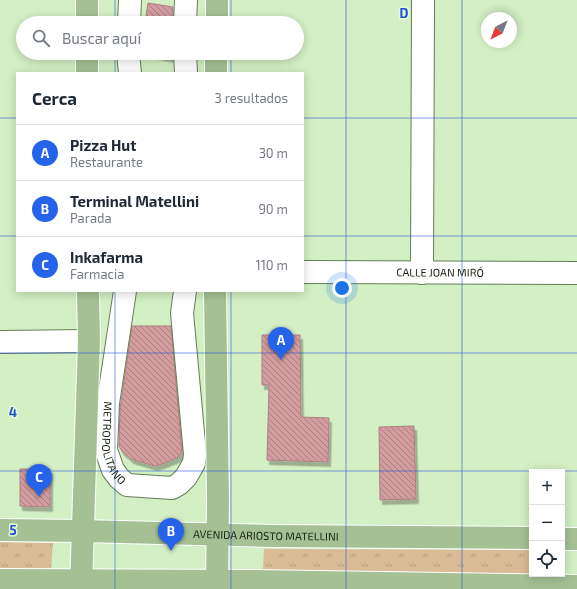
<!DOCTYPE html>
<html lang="es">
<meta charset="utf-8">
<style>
body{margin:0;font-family:"Exo 2",sans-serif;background:#f6f6f7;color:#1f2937}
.controls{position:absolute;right:12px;bottom:12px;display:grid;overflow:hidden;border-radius:0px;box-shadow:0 2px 10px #0003}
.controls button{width:36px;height:36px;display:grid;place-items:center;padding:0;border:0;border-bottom:1px solid #e0e1e3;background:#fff;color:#1f2937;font:20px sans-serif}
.compass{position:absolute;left:481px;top:12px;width:36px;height:36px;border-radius:50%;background:#fff;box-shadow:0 2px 10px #0003;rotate:222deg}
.you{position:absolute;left:342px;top:288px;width:14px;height:14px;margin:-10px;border:3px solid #fff;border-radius:50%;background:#1a73e8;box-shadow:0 0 0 6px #1a73e833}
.badge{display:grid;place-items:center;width:26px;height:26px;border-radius:50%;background:#2563eb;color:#fff;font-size:13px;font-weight:700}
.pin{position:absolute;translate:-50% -33px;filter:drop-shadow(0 1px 2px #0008)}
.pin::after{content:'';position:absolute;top:21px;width:14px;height:12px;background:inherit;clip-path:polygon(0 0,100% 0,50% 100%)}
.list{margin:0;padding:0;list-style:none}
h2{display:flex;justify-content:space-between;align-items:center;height:52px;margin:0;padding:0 16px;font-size:17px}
h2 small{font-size:13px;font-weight:400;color:#747a83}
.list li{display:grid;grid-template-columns:26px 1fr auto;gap:12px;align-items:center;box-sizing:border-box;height:56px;padding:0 16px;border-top:1px solid #e0e1e3}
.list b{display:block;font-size:15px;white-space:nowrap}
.list p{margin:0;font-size:13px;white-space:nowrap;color:#747a83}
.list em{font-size:13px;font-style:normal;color:#747a83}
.icon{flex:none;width:22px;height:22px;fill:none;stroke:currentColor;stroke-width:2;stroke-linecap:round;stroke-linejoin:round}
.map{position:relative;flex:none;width:577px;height:589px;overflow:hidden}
.search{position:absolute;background:#fff;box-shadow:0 2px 10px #0003;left:16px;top:16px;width:288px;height:44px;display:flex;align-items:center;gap:10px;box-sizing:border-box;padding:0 14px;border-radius:22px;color:#747a83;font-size:15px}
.panel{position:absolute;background:#fff;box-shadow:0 2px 10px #0003;left:16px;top:72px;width:288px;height:220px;border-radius:0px}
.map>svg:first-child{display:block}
</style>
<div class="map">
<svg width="577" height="589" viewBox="0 0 577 589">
<defs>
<pattern id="grass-tufts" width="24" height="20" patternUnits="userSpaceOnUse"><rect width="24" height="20" fill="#d9bc96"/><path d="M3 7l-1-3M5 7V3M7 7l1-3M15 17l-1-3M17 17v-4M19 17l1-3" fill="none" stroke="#baa180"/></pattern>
<pattern id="building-back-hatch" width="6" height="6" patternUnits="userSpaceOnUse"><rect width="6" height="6" fill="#d39da0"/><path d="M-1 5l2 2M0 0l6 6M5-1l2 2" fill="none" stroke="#aa8081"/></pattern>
<filter id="shadow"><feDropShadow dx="2.5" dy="4.5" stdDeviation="0" flood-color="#0004"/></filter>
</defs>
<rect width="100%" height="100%" fill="#d3efc4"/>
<!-- grass -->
<g fill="url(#grass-tufts)">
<polygon points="0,542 53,543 51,571 0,570"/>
<polygon points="264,549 532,550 532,574 555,574 263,572"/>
</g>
<!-- building -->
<g fill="url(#building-back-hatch)" stroke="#b17d81" filter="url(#shadow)">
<polygon points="148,3 173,7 173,23 145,23"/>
<polygon points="145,53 173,53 173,58"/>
<polygon points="132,326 171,326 182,452 177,458 162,464 155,466 131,459 122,451 119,446 120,409"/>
<polygon points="262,335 300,335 301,417 329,418 328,462 267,460 269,385 262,385"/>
<polygon points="414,426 416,499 380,500 379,427"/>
<polygon points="20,469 50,469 50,507 20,506"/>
</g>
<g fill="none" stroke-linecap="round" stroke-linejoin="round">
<!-- minor casing -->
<g stroke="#647d56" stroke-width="24">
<g id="minor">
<polyline points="129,23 130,0"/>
<polyline points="185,23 186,0"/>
<polyline points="128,53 130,73"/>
<polyline points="185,53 186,73"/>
<path id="s1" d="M303,272L577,273"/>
<polyline points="422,273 423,0"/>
<path id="s2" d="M125,291L108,403L106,450L113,470L119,478L127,485L172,488L179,484L186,477L194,463L195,454L182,313L185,291"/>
<polyline points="0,342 89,341"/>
</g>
</g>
<!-- major casing -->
<g stroke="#fff" stroke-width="24">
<g id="major">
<polyline points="87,0 87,23"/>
<polyline points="217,23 217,0"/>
<polyline points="87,53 87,73"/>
<polyline points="216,73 216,53"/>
<polyline points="215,291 218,501 217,589"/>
<path id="s3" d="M0,530L82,531L273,536L532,538"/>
<polyline points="562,539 577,539"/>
<polyline points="0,580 253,581 577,586"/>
<polyline points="81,589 89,341 88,291"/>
</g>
</g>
<!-- minor -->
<use href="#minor" stroke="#fff" stroke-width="22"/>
<!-- major -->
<use href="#major" stroke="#a5c194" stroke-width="22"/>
</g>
<!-- grid -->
<path fill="none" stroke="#1d4ed8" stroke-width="1" stroke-opacity="0.55" d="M115,0V23M231,0V23M346,0V589M462,0V589M115,53V73M231,53V73M0,118H17M303,118H577M0,236H17M303,236H577M115,291V589M231,291V589M0,353H577M0,471H577"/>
<g text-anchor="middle" stroke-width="3" stroke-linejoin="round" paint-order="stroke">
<!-- street labels -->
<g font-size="11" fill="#1a2414" stroke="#e0fdd1">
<text dy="4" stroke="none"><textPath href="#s1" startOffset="137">CALLE JOAN MIRÓ</textPath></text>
<text dy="4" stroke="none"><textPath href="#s2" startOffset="155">METROPOLITANO</textPath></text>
<text dy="4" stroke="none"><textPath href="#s3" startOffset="266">AVENIDA ARIOSTO MATELLINI</textPath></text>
</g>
</g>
<g font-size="13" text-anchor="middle" font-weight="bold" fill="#1d4ed8" stroke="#e0fdd1" stroke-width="3" stroke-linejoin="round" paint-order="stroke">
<text x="404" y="18">D</text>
<text x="13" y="417">4</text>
<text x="13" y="535">5</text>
</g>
</svg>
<div class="controls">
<button>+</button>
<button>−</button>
<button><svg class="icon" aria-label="locate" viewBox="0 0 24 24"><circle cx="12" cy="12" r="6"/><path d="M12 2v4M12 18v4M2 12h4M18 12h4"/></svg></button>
</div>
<svg class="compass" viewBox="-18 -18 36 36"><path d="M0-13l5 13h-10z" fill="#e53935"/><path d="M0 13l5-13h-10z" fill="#747a83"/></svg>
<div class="you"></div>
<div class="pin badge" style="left:281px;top:360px">A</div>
<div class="pin badge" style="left:171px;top:551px">B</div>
<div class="pin badge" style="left:39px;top:497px">C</div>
<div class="search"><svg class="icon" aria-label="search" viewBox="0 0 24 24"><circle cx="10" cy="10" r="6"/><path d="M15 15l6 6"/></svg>Buscar aquí</div>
<section class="panel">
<h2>Cerca<small>3 resultados</small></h2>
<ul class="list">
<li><span class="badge">A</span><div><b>Pizza Hut</b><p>Restaurante</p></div><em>30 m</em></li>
<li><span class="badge">B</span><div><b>Terminal Matellini</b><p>Parada</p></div><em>90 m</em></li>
<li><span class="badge">C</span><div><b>Inkafarma</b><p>Farmacia</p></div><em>110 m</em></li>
</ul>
</section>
</div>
